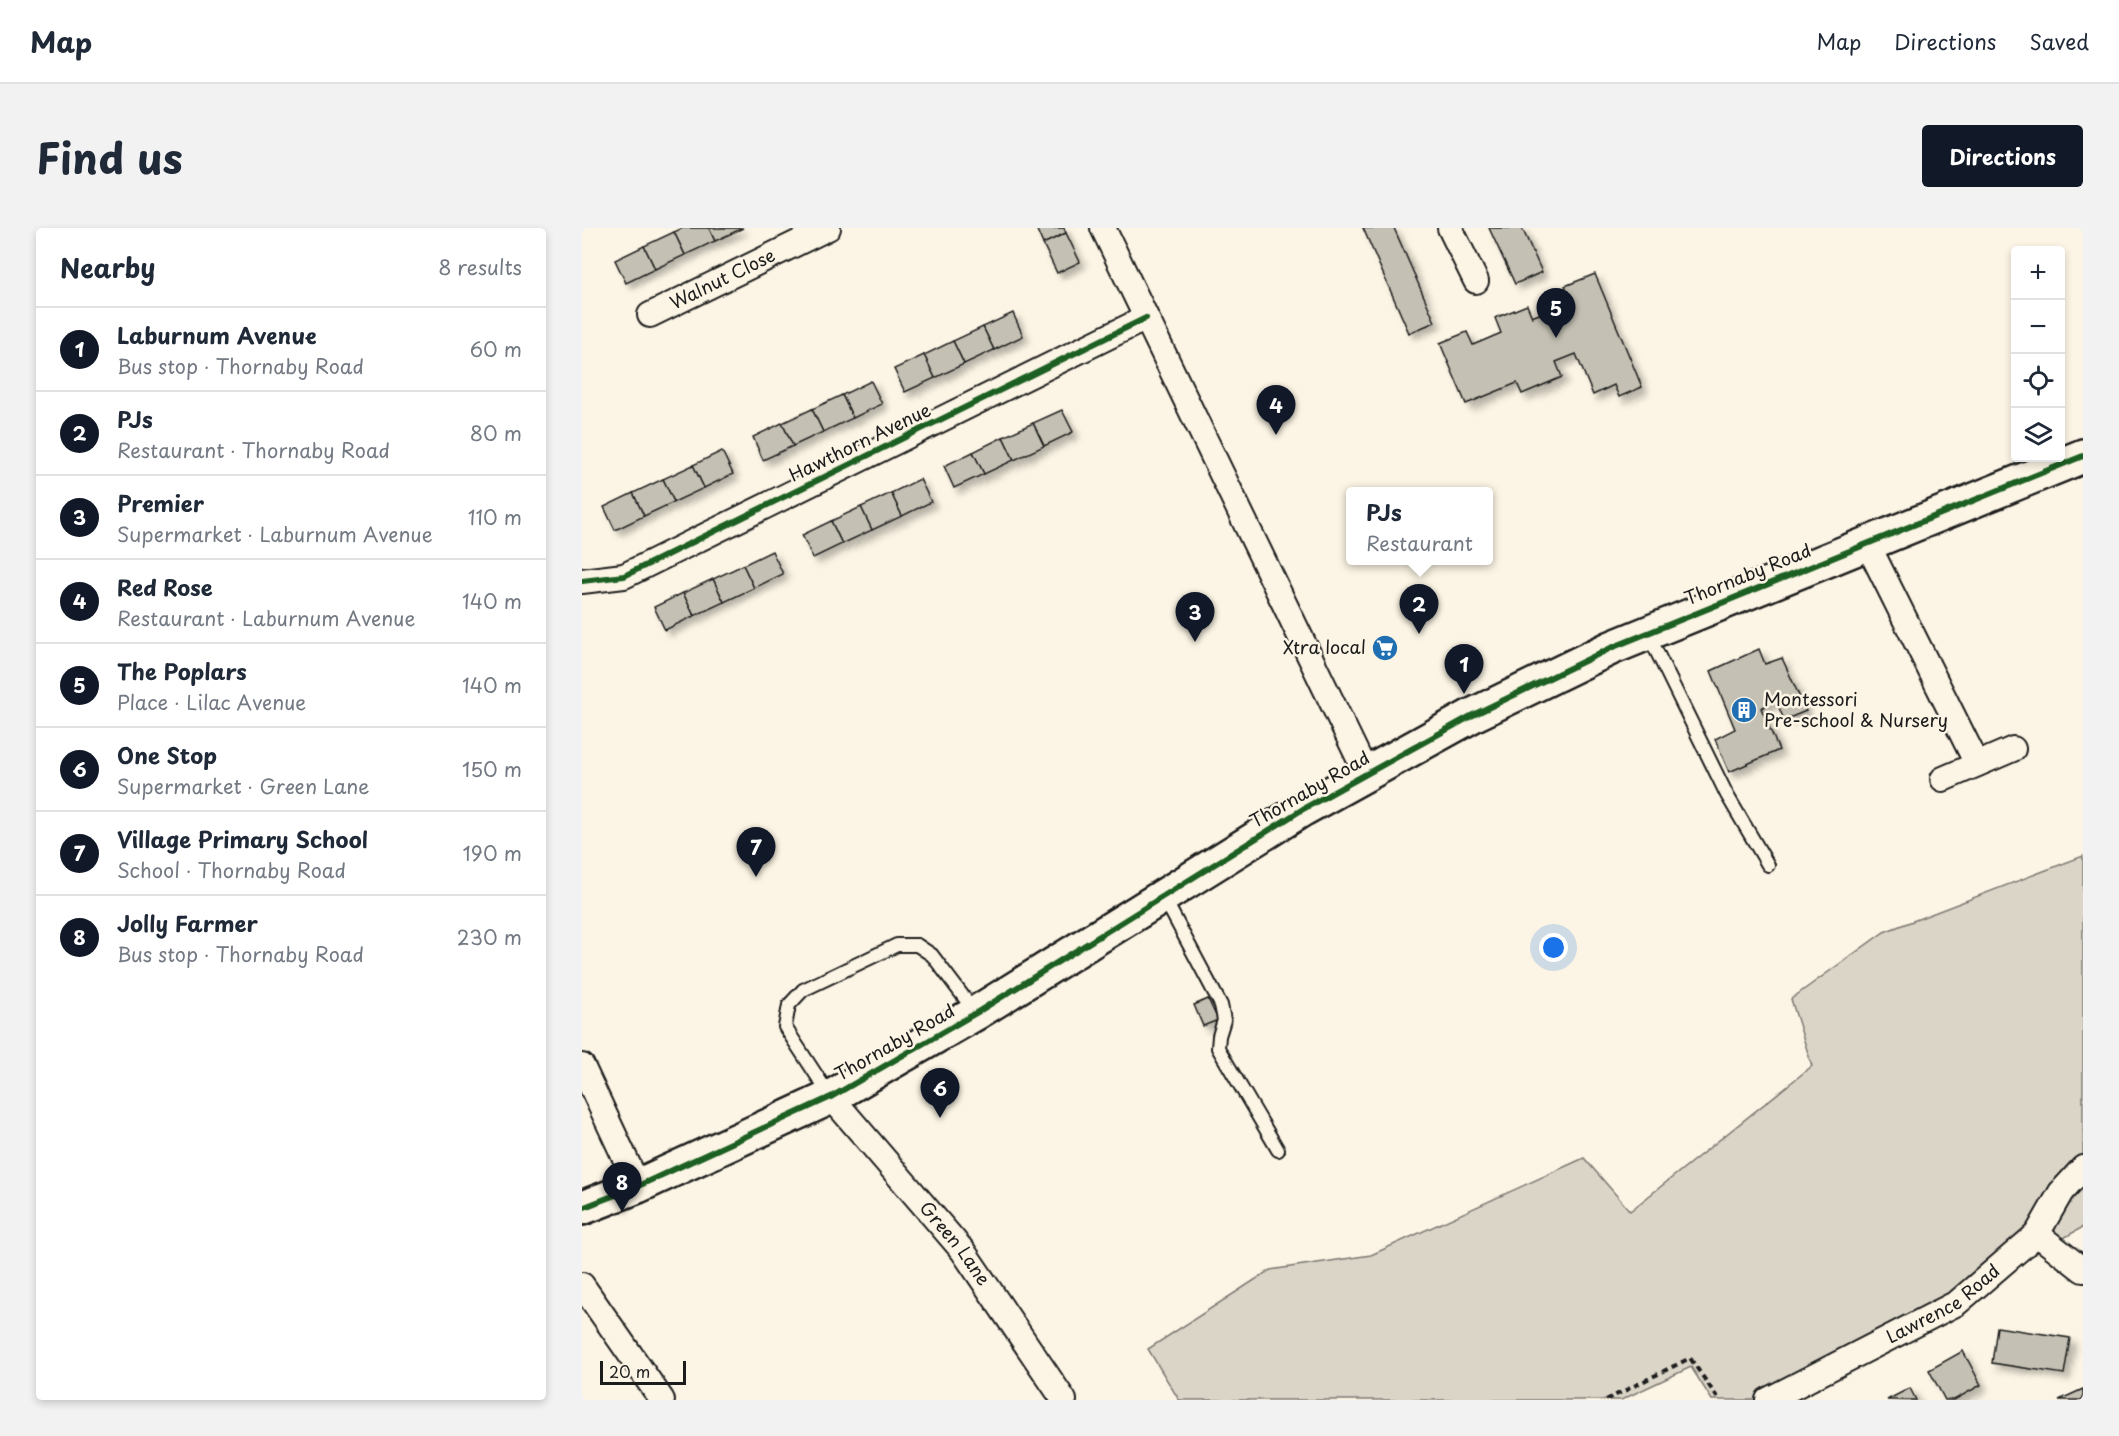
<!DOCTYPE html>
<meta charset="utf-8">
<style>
body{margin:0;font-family:"Playpen Sans",sans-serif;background:#f2f2f3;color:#1f2937}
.controls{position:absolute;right:18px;top:18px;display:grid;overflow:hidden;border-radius:6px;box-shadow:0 3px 9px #0003}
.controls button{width:54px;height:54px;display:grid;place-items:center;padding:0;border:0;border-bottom:2px solid #e0e1e3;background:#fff;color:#1f2937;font:30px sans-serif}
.scale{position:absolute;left:18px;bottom:15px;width:86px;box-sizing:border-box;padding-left:6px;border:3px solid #1c1c1c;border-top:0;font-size:16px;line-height:21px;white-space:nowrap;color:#1c1c1c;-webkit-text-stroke:4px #fcf5e5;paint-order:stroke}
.you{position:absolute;left:972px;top:720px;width:21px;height:21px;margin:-15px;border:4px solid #fff;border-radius:50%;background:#1a73e8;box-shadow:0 0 0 9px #1a73e833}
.badge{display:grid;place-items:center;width:39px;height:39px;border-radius:50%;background:#111827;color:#fff;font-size:20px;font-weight:700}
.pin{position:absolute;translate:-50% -50px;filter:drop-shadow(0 2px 3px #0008)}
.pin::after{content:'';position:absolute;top:32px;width:21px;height:18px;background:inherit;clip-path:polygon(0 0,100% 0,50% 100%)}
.popup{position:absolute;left:764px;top:259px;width:147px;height:78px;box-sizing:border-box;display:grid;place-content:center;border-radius:6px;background:#fff;filter:drop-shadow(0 2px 4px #0005);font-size:20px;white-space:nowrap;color:#747a83}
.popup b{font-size:22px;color:#1f2937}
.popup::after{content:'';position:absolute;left:50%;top:100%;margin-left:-12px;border:12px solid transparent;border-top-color:#fff}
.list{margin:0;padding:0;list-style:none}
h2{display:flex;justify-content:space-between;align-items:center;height:78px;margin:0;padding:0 24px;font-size:26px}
h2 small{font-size:20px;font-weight:400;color:#747a83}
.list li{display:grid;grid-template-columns:39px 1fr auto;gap:18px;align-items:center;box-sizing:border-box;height:84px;padding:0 24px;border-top:2px solid #e0e1e3}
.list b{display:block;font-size:22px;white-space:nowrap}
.list p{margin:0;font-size:20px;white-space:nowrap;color:#747a83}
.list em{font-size:20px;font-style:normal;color:#747a83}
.icon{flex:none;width:33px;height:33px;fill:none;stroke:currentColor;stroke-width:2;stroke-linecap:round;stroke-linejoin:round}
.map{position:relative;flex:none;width:1501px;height:1172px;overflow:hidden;border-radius:6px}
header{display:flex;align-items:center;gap:36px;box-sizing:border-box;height:84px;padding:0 30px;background:#fff;border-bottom:2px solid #e0e1e3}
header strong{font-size:28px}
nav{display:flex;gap:33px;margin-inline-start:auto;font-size:21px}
.intro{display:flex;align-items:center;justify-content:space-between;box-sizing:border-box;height:144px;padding:0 36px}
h1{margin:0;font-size:42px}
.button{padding:15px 27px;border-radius:6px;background:#111827;color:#fff;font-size:21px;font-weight:700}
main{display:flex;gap:36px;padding:0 36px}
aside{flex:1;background:#fff;border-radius:6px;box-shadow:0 3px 9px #0003}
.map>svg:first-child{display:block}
</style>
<header>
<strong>Map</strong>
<nav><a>Map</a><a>Directions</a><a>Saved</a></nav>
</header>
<div class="intro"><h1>Find us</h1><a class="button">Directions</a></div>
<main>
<aside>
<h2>Nearby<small>8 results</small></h2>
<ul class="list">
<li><span class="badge">1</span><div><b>Laburnum Avenue</b><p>Bus stop · Thornaby Road</p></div><em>60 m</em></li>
<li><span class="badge">2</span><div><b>PJs</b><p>Restaurant · Thornaby Road</p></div><em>80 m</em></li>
<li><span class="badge">3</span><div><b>Premier</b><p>Supermarket · Laburnum Avenue</p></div><em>110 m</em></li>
<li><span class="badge">4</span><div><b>Red Rose</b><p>Restaurant · Laburnum Avenue</p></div><em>140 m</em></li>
<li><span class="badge">5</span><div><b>The Poplars</b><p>Place · Lilac Avenue</p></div><em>140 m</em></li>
<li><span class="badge">6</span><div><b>One Stop</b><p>Supermarket · Green Lane</p></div><em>150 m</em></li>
<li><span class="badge">7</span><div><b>Village Primary School</b><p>School · Thornaby Road</p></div><em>190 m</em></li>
<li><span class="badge">8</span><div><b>Jolly Farmer</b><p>Bus stop · Thornaby Road</p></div><em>230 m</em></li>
</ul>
</aside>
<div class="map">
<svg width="1501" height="1172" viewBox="0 0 1501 1172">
<defs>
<filter id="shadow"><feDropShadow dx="5.5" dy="5.5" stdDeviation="3" flood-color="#0004"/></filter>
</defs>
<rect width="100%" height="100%" fill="#fcf5e5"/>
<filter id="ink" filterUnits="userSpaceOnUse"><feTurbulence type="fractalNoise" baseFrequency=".0167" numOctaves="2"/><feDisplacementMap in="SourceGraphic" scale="12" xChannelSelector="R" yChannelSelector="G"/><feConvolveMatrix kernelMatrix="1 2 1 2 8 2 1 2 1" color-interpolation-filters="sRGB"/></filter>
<g filter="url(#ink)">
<!-- green -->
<polygon fill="#dbd5c8" stroke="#7c7872" stroke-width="1.5" points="1501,628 1501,999 1374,1071 1172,1172 1130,1172 1109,1139 1039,1172 597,1172 566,1121 688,1042 789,1027 1002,930 1048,983 1230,838 1209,771 1302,704"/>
<!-- building -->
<g fill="#c4c0b3" stroke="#1c1c1c" stroke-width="1.5" filter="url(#shadow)">
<polygon points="101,0 127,0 133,13 103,27 92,4"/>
<polygon points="127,0 161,0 133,13"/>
<polygon points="454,0 482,0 484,5 461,16"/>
<polygon points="781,0 812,0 853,94 827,105"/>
<polygon points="907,0 940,0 960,44 933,56"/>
<polygon points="92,4 103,27 73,41 62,18"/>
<polygon points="484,5 498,34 475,45 461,16"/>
<polygon points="62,18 73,41 44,55 33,32"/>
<polygon points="1013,46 1060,159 1037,169 1032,157 1011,167 994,126 974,134 980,149 940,166 935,155 884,176 858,115 885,104 891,117 919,105 913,90 945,77 950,89 990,72 983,58"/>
<polygon points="431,85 441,108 412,122 401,99"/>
<polygon points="401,99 412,122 382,136 371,113"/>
<polygon points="371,113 382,136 353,150 342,127"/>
<polygon points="342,127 353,150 323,164 312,141"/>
<polygon points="289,153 300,176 271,190 260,167"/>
<polygon points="260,167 271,190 241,204 230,181"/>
<polygon points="230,181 241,204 211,218 200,195"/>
<polygon points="480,182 491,204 462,218 451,195"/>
<polygon points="200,195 211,218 181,232 171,209"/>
<polygon points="451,195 462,218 432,232 421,209"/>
<polygon points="421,209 432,232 402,246 391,224"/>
<polygon points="140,223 151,246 122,260 111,237"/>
<polygon points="391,224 402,246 372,260 362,238"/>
<polygon points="111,237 122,260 92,274 81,251"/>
<polygon points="81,251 92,274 62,288 51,265"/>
<polygon points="338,251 349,274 320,288 309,265"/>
<polygon points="51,265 62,288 33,302 22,279"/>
<polygon points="309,265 320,288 290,302 279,279"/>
<polygon points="279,279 290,302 260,316 249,293"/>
<polygon points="249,293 260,316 231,330 220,307"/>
<polygon points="190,323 201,346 172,360 161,337"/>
<polygon points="161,337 172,360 142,374 131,351"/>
<polygon points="131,351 142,374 112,388 101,365"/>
<polygon points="101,365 112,388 83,402 72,379"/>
<polygon points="1177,421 1183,436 1200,430 1224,483 1202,492 1194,472 1179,480 1197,522 1147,544 1133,511 1153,501 1129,443"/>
<polygon points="626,771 636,792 621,798 612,777"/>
<polygon points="1415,1099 1488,1110 1482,1146 1410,1135"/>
<polygon points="1381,1123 1399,1157 1372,1172 1363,1172 1347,1142"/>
<polygon points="1328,1160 1334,1172 1305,1172"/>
<polygon points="1501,1161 1501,1172 1477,1172"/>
</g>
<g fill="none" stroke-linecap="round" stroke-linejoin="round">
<!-- lane casing -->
<g stroke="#1c1c1c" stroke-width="16">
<g id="lane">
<polyline points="1066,406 1145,567 1186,637"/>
<polyline points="581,668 639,777 642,792 637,808 636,820 696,922"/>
<polyline points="248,868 203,799 207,777 221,762 315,717 335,717 350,727 393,784"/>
</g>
</g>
<!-- street casing -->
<g stroke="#1c1c1c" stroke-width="28">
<g id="street">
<polyline points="521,0 785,547"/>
<polyline points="868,0 894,53"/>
<path id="s1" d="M68,87L246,0"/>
<polyline points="1285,315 1395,536"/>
<polyline points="0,353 42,348 564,90"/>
<polyline points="1361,551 1431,521"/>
<polyline points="0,838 56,958"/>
<path id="s2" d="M249,869L381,1023L482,1172"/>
<polyline points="1455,1006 1501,1042"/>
<polyline points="0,1057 80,1172"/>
<path id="s3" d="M1186,1172L1375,1075L1455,1006L1479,964L1501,940"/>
</g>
</g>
<!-- secondary casing -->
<g stroke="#1c1c1c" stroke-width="38">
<polyline id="secondary" points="0,980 56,958 249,869 394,785 721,581 891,487 1029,420 1501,228"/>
</g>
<!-- path -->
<polyline stroke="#1c1c1c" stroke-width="4" stroke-dasharray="6 4.5" stroke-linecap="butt" points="1024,1172 1108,1130 1137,1172"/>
<!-- lane -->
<use href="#lane" stroke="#fcf5e5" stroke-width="12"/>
<!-- street -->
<use href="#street" stroke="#fcf5e5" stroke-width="24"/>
<!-- secondary -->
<use href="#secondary" stroke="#fcf5e5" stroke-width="33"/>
<!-- cycleway casing -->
<g stroke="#fcf5e5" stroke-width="10">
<g id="cycleway">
<polyline points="0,353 42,348 564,90"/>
<polyline points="0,980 56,958 249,869 394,785 721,581 891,487 1029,420 1501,228"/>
</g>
</g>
<!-- cycleway -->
<use href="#cycleway" stroke="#1b5e20" stroke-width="6"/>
</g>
</g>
<!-- icons -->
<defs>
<g id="supermarket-disc" transform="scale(1.35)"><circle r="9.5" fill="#1f6fb2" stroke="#fcf5e5"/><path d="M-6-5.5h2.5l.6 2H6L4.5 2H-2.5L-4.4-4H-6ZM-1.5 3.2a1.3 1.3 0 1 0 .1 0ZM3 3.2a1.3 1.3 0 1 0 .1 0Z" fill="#fff"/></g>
<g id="building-disc" transform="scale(1.35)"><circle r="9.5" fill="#1f6fb2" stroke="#fcf5e5"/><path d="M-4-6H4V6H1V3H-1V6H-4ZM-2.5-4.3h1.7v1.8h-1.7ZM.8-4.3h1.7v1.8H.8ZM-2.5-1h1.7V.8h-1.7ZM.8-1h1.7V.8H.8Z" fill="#fff"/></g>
</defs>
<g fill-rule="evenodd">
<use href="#supermarket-disc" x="803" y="420"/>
<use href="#building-disc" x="1162" y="482"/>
</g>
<g text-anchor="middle" stroke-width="5" stroke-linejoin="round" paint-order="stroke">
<!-- street labels -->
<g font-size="18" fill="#1c1c1c" stroke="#fcf5e5">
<text dy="6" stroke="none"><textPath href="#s1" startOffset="81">Walnut Close</textPath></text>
<text transform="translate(278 215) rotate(-26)" y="6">Hawthorn Avenue</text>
<text transform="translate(1166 347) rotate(-22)" y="6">Thornaby Road</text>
<text transform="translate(728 562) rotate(-30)" y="6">Thornaby Road</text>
<text transform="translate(313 815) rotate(-30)" y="6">Thornaby Road</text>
<text dy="6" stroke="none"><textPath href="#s2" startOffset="192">Green Lane</textPath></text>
<text dy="6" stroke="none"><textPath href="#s3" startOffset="200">Lawrence Road</textPath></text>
</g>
<!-- poi labels -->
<g font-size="18" fill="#1c1c1c" stroke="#fcf5e5" text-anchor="end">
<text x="784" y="426">Xtra local</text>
<text x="1182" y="478" text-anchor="start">Montessori<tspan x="1182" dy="21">Pre-school &amp; Nursery</tspan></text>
</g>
</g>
</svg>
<div class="controls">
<button>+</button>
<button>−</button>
<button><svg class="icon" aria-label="locate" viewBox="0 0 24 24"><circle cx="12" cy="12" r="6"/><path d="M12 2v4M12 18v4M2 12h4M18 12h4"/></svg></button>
<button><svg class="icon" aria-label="layers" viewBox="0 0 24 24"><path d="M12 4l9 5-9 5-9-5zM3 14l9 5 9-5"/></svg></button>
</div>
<div class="scale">20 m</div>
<div class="you"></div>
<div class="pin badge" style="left:882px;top:466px">1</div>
<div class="pin badge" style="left:837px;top:406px">2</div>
<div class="popup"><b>PJs</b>Restaurant</div>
<div class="pin badge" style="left:613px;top:414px">3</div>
<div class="pin badge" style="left:694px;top:207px">4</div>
<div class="pin badge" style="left:974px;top:110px">5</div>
<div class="pin badge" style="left:358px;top:890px">6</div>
<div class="pin badge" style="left:174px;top:649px">7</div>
<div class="pin badge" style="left:40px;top:984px">8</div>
</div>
</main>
